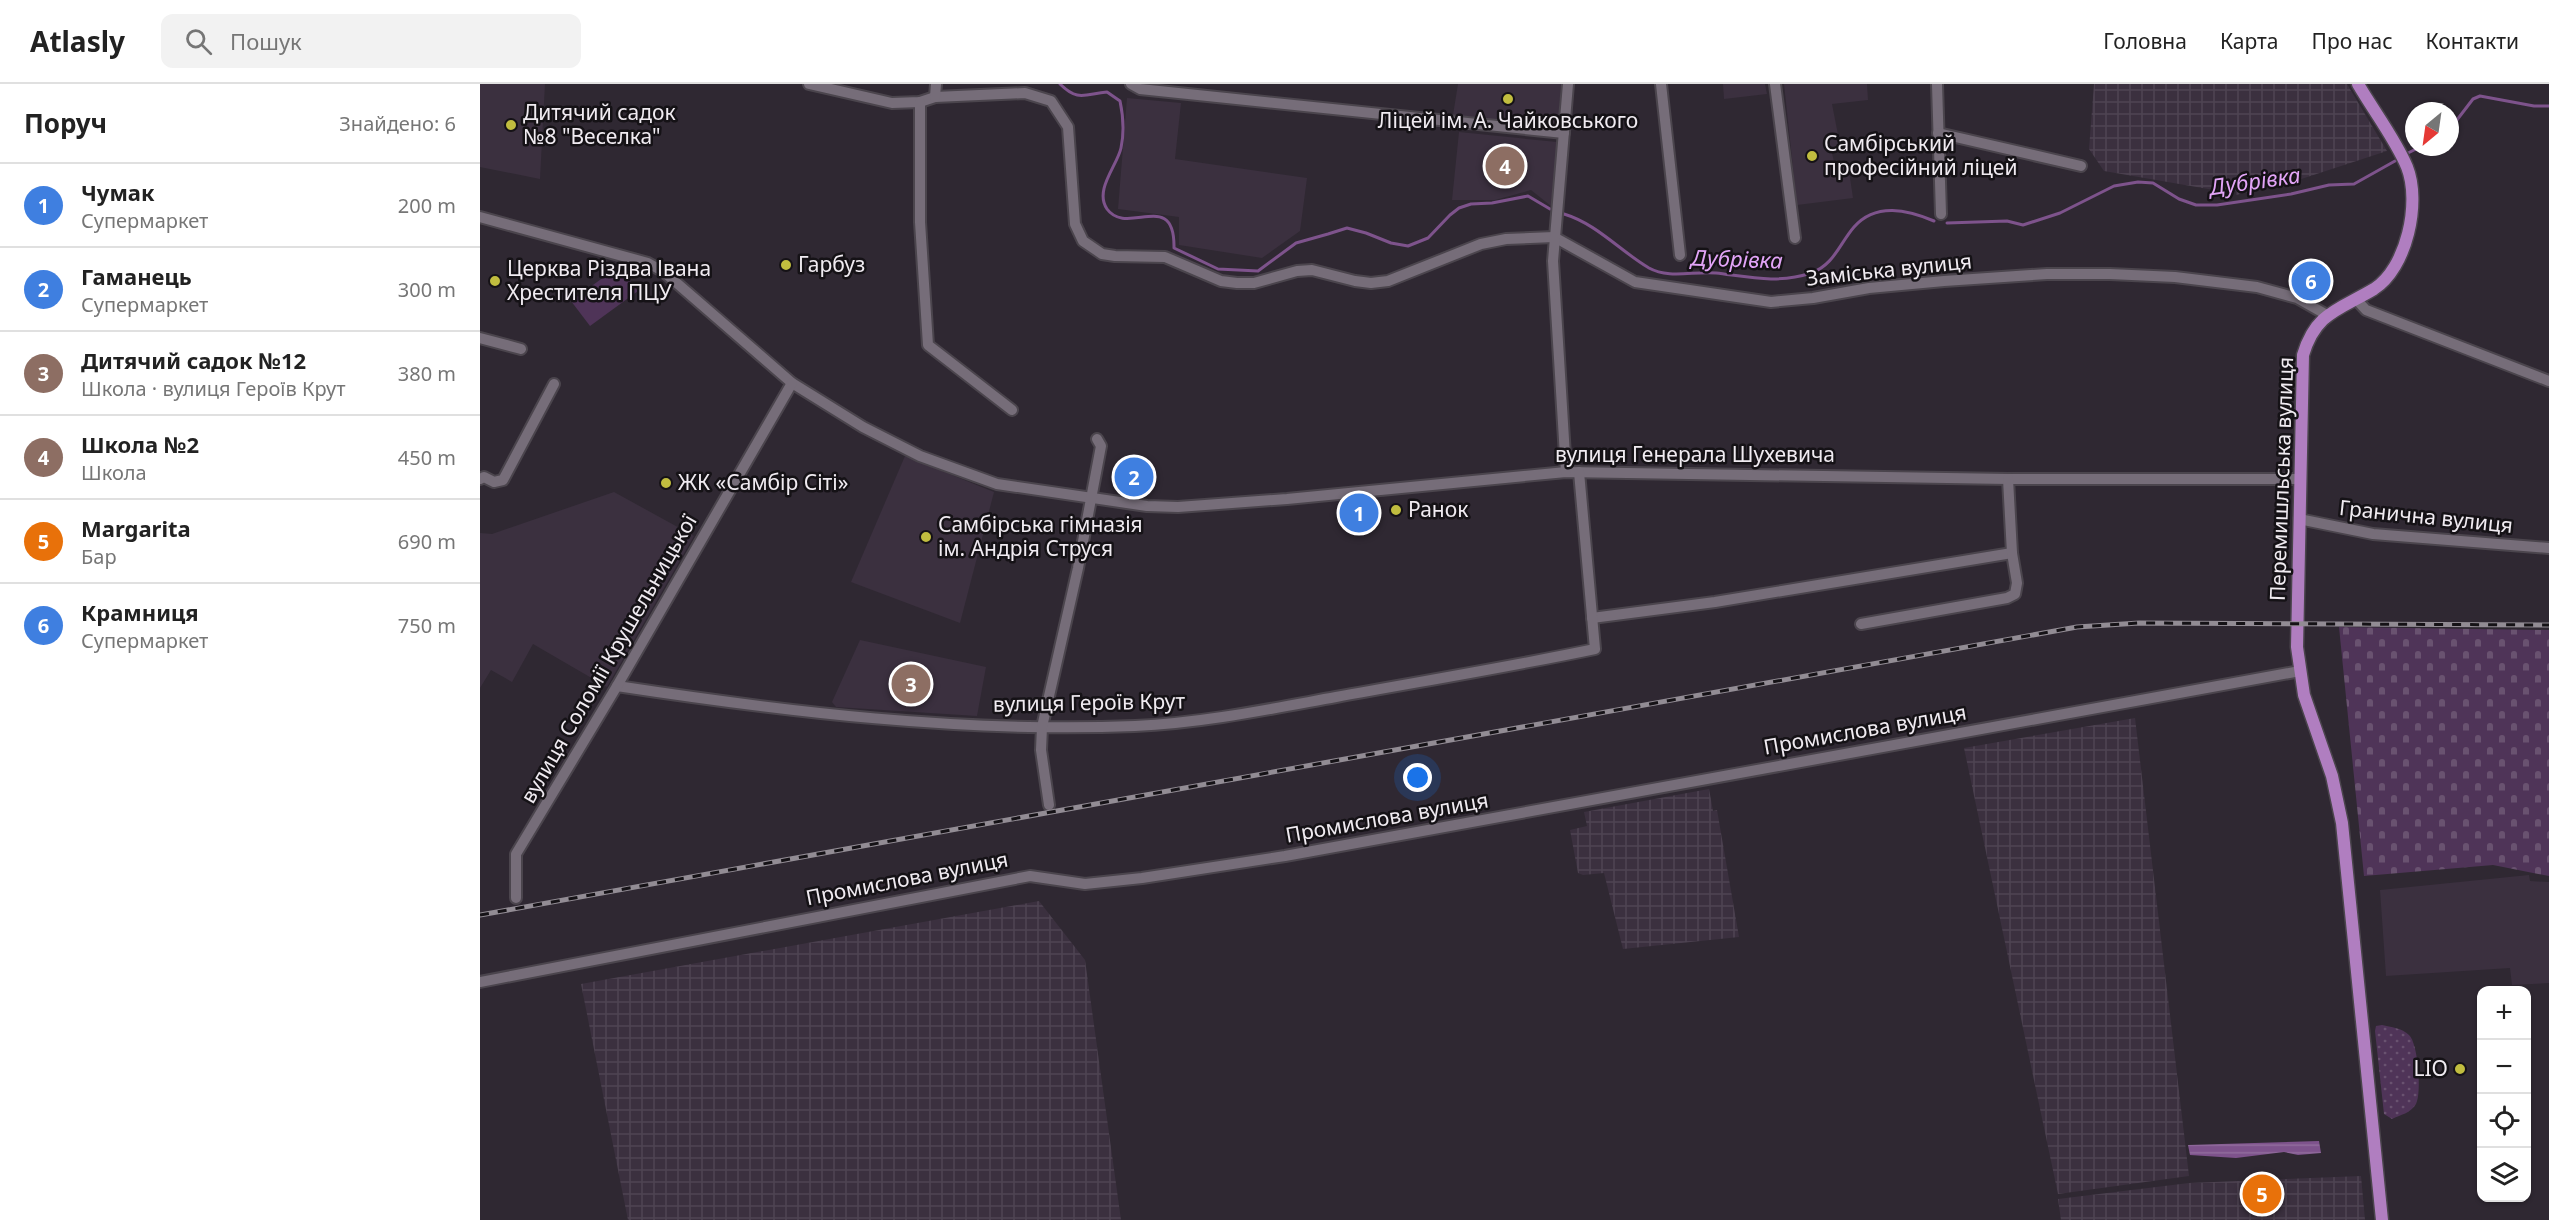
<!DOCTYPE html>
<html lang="uk">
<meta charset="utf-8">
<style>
body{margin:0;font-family:"Noto Sans",sans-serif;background:#f2f2f2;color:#222}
.controls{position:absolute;right:18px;bottom:18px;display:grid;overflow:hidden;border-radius:12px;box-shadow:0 2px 4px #0004}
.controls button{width:54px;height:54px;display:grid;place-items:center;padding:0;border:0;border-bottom:2px solid #e0e0e0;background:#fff;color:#222;font:30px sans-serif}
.compass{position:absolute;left:1925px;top:18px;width:54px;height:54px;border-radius:50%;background:#fff;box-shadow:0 2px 4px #0004;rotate:209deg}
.you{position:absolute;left:938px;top:694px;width:21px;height:21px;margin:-15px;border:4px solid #fff;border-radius:50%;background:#1a73e8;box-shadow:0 0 0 9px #1a73e833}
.badge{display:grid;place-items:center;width:39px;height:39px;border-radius:50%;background:#6a682f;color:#fff;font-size:20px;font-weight:700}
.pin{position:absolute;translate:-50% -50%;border:3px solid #fff;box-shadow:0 2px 6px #0006}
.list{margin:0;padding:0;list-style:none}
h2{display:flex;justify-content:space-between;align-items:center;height:78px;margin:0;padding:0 24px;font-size:26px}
h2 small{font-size:20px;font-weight:400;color:#767676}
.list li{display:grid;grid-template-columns:39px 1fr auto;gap:18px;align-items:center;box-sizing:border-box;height:84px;padding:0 24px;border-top:2px solid #e0e0e0}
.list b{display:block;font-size:22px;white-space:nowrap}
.list p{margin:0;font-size:20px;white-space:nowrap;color:#767676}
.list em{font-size:20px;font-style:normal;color:#767676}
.icon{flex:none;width:33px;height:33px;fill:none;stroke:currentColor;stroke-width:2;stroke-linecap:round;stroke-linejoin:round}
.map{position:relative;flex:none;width:2069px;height:1136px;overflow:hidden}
header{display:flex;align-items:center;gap:36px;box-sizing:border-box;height:84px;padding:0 30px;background:#fff;border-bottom:2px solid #e0e0e0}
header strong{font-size:28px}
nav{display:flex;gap:33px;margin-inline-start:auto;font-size:21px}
.search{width:420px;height:54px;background:#f2f2f2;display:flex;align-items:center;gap:15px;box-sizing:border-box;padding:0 21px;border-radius:12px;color:#767676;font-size:22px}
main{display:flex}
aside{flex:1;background:#fff}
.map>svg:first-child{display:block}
</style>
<header>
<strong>Atlasly</strong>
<div class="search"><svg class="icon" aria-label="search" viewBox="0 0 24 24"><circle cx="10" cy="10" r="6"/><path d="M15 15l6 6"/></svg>Пошук</div>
<nav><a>Головна</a><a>Карта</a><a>Про нас</a><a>Контакти</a></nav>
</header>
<main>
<aside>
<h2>Поруч<small>Знайдено: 6</small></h2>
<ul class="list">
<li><span class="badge" style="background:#3f7fe0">1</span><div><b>Чумак</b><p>Супермаркет</p></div><em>200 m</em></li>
<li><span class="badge" style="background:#3f7fe0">2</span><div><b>Гаманець</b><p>Супермаркет</p></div><em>300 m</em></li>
<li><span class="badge" style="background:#8d6e63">3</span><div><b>Дитячий садок №12</b><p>Школа · вулиця Героїв Крут</p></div><em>380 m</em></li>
<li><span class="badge" style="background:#8d6e63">4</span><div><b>Школа №2</b><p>Школа</p></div><em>450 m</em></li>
<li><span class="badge" style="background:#e8710a">5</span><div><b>Margarita</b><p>Бар</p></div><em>690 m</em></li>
<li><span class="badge" style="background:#3f7fe0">6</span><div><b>Крамниця</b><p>Супермаркет</p></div><em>750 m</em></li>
</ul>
</aside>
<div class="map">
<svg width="2069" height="1136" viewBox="0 0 2069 1136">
<defs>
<pattern id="industrial-grid" width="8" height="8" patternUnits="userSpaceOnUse" patternTransform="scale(1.5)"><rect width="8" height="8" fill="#3b303f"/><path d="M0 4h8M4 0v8" fill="none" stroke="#4e4452"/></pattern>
<pattern id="grass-dots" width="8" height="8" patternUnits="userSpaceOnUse" patternTransform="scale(1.5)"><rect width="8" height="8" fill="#4f3458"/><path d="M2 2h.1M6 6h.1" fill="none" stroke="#695270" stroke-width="1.8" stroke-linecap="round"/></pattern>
<pattern id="cemetery-stones" width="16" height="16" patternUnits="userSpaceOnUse" patternTransform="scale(1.5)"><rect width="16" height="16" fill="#4f3458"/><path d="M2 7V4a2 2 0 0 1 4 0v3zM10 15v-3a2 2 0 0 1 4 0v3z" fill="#695270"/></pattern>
<pattern id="water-rules" width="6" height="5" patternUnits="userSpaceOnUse" patternTransform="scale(1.5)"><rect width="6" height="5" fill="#7e538c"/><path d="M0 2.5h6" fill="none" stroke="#916c9d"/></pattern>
</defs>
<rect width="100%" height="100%" fill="#2f2832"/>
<!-- built -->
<g fill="#3b303f">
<polygon points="0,0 65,0 60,95 0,83"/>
<polygon points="978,0 1081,0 1078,42 973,31"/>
<polygon points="1243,0 1285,0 1287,10 1244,15"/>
<polygon points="1304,0 1387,0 1388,16 1352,20 1360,61 1351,65 1355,82 1368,80 1373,114 1317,121"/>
<polygon points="647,14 701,19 695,75 827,94 820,147 782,174 699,161 699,133 638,125"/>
<polygon points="979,48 1077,58 1071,122 1051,106 1015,116 972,116"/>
<polygon points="425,372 514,408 480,539 371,498"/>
<polygon points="134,408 214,452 127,603 53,560 32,598 11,586 0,604 0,449 12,450"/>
<polygon points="380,556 506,583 497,632 356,623 352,618"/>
<polygon points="2049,791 2050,797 2069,798 2069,899 2032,901 2030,884 1906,892 1900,806"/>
</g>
<!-- industrial -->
<g fill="url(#industrial-grid)">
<polygon points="1614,0 1867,0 1907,67 1809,99 1756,111 1756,107 1734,106 1624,87 1609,65"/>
<polygon points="1655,634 1709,1092 1578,1110 1484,664"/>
<polygon points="1229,705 1233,727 1237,726 1259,853 1143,865 1124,789 1103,791 1098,789 1090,746 1107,742 1104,728"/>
<polygon points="559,817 605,876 641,1136 148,1136 101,900"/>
<polygon points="1881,1092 1885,1136 1581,1136 1578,1115 1709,1099"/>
</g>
<!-- grass -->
<path fill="url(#grass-dots)" d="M1902,941C1911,943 1922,944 1929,951C1938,959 1942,1009 1936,1020C1931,1029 1920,1031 1912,1035L1904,1030L1895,947L1896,942Z"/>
<!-- cemetery -->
<polygon fill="url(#cemetery-stones)" points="1859,543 2069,546 2069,792 2013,781 1884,792"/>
<!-- garden -->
<polygon fill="#4f3458" points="139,182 158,207 110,242 91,217"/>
<!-- water -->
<polygon fill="url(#water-rules)" points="1839,1057 1841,1069 1818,1071 1804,1068 1756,1074 1710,1071 1708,1061"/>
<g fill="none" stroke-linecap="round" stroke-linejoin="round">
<!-- stream -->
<g stroke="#7e538c" stroke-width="3">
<path d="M580,0C598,18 605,10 627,8L640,17C643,31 644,50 641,64C637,82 614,106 627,125C647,153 695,104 694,164L738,185L778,187L816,159L848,150L867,144L886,149L911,159L928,162L948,154L970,131L979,124L991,120L1012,119L1048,112L1070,125"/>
<polyline points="1970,45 1993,15 2000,12 2054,22 2069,22"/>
<polyline points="1928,69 1940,63"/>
<path d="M1084,130C1117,140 1140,167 1169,184C1189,195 1213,187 1236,189C1269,193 1298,200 1331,189C1354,181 1360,159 1374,143C1396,118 1428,126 1454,137"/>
<polyline points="1467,139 1527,137 1543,141 1580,129 1634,102 1658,98 1673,99 1699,115 1716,121 1737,121 1811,110 1849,101 1874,100 1915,77"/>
</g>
<!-- minor casing -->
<g stroke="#4b454d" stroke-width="14">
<g id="minor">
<polyline points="329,0 412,19 440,18 455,13 545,9 571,17 588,43 595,140 603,157 622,170 635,172 685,173 741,197 757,199 774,199 817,187 832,186 875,197 891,199 908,197 1001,160 1026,155 1074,153 1155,198 1291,218 1333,214 1389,204 1464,197 1567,190 1630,190 1695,193 1777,203 1817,214 1847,231"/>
<polyline points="651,0 660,5 1084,49"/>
<polyline points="1181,0 1200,171"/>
<polyline points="1295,0 1315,154"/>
<polyline points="1457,0 1461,130"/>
<polyline points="455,13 456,0"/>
<polyline points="440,18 440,138 448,261 532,326"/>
<polyline points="1458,49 1601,82"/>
<polyline points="0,133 168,179 184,188 312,299 383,343 440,372 517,400 667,422 698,423 807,415 1086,388 1528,395 1819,395"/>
<polyline points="1876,215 1886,226 2069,297"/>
<polyline points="0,254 41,265"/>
<polyline points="1086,388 1073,177 1088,0"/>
<polyline points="0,395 4,393 14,398 23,396 74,300"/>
<polyline points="1819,435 1893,450 2069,464"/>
<polyline points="1112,534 1235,518 1532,469"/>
<polyline points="1381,540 1527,514 1535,510 1537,499 1532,469 1528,395"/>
<path d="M137,602C308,628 482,649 655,642C723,639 790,625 856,613C943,597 1029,583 1115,565L1099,388"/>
<polyline points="569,721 561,666 562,643 598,484 621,362 617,355"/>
<polyline points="36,814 36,770 137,602 312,299"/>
<polyline points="0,898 550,792 605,800 662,794 805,772 1820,587"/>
</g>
</g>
<!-- major casing -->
<g stroke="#4b454d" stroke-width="15">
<path id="major" d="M1878,0C1893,26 1916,56 1927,83C1941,118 1927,184 1894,205C1859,226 1836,228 1823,271L1817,563L1824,611L1852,692L1862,739L1902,1136"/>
</g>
<!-- minor -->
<use href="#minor" stroke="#766d79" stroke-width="10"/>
<!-- major -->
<use href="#major" stroke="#b07ec0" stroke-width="12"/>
<!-- rail casing -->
<g stroke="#928c94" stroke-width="5">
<polyline id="rail" points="0,831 1597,543 1659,539 2069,541"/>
</g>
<!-- rail -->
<use href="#rail" stroke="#151216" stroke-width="3" stroke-dasharray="9" stroke-linecap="butt"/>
</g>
<!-- markers -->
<g fill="#c1bd3f" stroke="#151216" stroke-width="2">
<circle cx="1028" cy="15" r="6"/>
<circle cx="31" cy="41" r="6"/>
<circle cx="1332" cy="72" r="6"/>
<circle cx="306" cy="181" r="6"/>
<circle cx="15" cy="197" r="6"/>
<circle cx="186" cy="399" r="6"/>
<circle cx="916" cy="426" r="6"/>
<circle cx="446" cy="453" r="6"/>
<circle cx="1980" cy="985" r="6"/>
</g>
<g text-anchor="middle" stroke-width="5" stroke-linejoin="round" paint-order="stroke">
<!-- poi labels -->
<g font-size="21" fill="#f0ebf1" stroke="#151216" text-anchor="start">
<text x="43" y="36">Дитячий садок<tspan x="43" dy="24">№8 "Веселка"</tspan></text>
<text x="1028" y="44" text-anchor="middle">Ліцей ім. А. Чайковського</text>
<text x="1344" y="67">Самбірський<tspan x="1344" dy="24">професійний ліцей</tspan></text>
<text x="318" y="188">Гарбуз</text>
<text x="27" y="192">Церква Різдва Івана<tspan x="27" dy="24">Хрестителя ПЦУ</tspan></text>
<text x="198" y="406">ЖК «Самбір Сіті»</text>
<text x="928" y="433">Ранок</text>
<text x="458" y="448">Самбірська гімназія<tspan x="458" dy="24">ім. Андрія Струся</tspan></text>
<text x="1968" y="992" text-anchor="end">LIO</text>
</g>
<!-- street labels -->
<g font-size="21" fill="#f0ebf1" stroke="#151216">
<text transform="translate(1409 186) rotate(-6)" y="7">Заміська вулиця</text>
<text x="1215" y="378">вулиця Генерала Шухевича</text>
<text transform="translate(1802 395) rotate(-88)" y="7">Перемишльська вулиця</text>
<text transform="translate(1946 433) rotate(6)" y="7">Гранична вулиця</text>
<text transform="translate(129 575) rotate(-60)" y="7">вулиця Соломії Крушельницької</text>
<text transform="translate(609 619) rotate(-1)" y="7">вулиця Героїв Крут</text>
<text transform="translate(1385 646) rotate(-10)" y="7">Промислова вулиця</text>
<text transform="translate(907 734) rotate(-10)" y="7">Промислова вулиця</text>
<text transform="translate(427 795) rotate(-11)" y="7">Промислова вулиця</text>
</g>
<!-- water labels -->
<g font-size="22" font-style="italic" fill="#e2a4f7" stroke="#151216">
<text transform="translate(1775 97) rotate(-8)" y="8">Дубрівка</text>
<text transform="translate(1257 175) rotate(2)" y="8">Дубрівка</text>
</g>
</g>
</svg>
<div class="controls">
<button>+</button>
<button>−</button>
<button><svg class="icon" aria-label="locate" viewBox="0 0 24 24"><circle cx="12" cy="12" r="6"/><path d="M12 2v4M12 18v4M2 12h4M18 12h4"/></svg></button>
<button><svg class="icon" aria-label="layers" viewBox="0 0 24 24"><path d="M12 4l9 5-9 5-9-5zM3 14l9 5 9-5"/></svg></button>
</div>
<svg class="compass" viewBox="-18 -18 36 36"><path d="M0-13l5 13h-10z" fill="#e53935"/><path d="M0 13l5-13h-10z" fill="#767676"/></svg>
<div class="you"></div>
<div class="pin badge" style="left:879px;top:429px;background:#3f7fe0">1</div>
<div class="pin badge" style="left:654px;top:393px;background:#3f7fe0">2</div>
<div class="pin badge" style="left:431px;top:600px;background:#8d6e63">3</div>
<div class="pin badge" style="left:1025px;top:82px;background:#8d6e63">4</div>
<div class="pin badge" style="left:1782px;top:1110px;background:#e8710a">5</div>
<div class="pin badge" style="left:1831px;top:197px;background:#3f7fe0">6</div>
</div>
</main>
